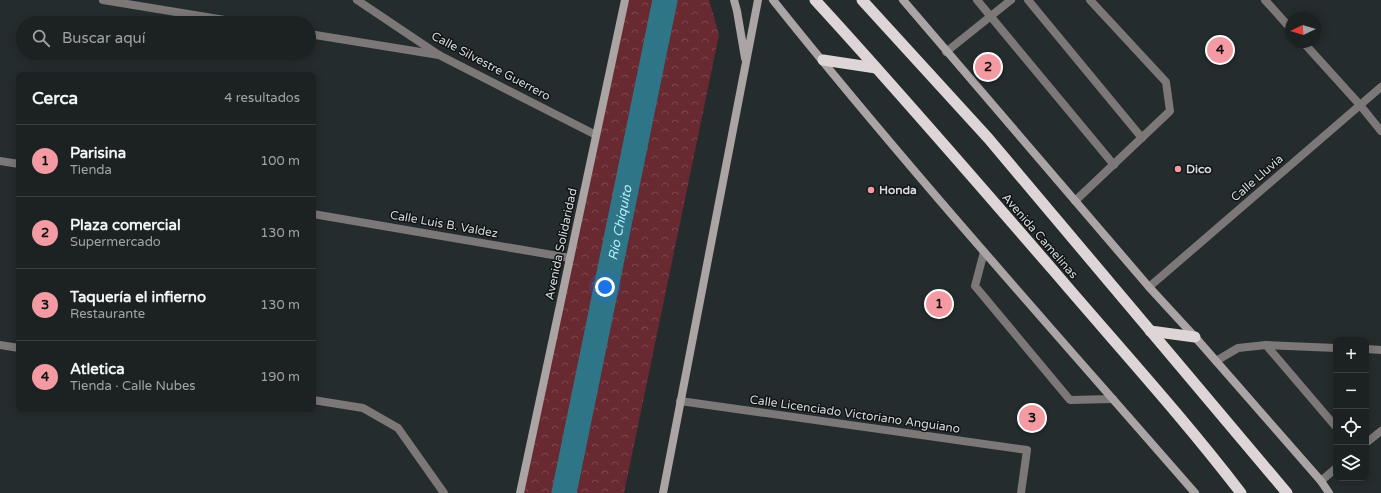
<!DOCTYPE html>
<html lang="es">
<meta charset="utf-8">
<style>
body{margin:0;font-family:"Varela Round",sans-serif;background:#292e2f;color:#f1f3f6}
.controls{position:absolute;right:12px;bottom:12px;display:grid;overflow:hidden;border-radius:8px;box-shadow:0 2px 10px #0003}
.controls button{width:36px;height:36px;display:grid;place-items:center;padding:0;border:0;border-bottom:1px solid #3a3e40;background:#1c2122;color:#f1f3f6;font:20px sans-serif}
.compass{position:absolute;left:1285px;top:12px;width:36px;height:36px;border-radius:50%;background:#1c2122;box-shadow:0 2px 10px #0003;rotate:266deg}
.you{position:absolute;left:605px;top:287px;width:14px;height:14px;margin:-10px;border:3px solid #fff;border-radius:50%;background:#1a73e8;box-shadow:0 0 0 6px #1a73e833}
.badge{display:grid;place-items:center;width:26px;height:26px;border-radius:50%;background:#f49aa2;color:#111;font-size:13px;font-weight:700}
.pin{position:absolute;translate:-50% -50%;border:2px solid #fff;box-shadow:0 1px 4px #0006}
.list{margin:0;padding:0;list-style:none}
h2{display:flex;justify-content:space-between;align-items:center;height:52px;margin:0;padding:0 16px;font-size:17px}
h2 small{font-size:13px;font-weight:400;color:#a0a3a5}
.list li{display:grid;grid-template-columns:26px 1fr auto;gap:12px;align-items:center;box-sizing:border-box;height:72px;padding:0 16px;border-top:1px solid #3a3e40}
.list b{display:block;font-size:15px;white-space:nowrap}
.list p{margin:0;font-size:13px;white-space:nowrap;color:#a0a3a5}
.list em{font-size:13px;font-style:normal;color:#a0a3a5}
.icon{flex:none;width:22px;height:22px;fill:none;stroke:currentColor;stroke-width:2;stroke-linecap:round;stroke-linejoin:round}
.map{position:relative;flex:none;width:1381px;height:493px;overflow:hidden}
.search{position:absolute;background:#1c2122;box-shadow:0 2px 10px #0003;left:16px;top:16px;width:300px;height:44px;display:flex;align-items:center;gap:10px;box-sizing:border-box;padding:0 14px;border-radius:22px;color:#a0a3a5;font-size:15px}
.panel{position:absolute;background:#1c2122;box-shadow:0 2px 10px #0003;left:16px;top:72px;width:300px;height:340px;border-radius:8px}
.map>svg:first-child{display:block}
</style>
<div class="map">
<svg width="1381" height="493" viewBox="0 0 1381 493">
<defs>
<pattern id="park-crowns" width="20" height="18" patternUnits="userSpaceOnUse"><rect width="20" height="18" fill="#682931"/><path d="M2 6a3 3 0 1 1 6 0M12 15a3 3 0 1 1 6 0" fill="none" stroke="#7d474e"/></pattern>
</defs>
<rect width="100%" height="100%" fill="#252c2e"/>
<!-- park -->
<polygon fill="url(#park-crowns)" points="622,0 709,0 719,35 624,493 517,493"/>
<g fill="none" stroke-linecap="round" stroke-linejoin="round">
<!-- canal -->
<path stroke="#2e7687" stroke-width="25" id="s1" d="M564,493L665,0"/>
<!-- service -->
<g stroke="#7c7878" stroke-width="8">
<polyline points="977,0 1114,165"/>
<polyline points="1028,0 1142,138"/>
<polyline points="946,52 1011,0"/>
<polyline points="1075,201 1170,111 1166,82 1090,0"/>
<polyline points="984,252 975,286 1070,400 1113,399"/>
<polyline points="1266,345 1336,427"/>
<polyline points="1366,349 1381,350"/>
<polyline points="1216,361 1238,348 1266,345 1336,348"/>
<polyline points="1366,443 1381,431"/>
<polyline points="1321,481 1336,468"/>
</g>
<!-- minor -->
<g stroke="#7c7878" stroke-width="8">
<polyline points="103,0 243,23"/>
<polyline points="1265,0 1291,29"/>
<polyline points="309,34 439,55"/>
<polyline points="1303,42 1360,105 1381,131"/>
<polyline points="0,161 19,164"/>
<polyline points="313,214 570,258"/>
<polyline points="1149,287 1381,87"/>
<polyline points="0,345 19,348"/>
<polyline points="313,400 363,408 398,428 444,493"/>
<polyline points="680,401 1027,450 1021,493"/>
</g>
<!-- tertiary -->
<polyline stroke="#7c7878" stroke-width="8" points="357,0 439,55 596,135"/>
<!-- secondary -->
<g stroke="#aaa4a4" stroke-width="8">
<polyline points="734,0 737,11 745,58"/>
<path d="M773,0C908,169 1053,330 1195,493"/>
<polyline points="903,0 1149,287 1195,337 1321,481 1329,493"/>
<polyline points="520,493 625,0"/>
<polyline points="663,493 758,0"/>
</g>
<!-- trunk -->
<g stroke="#ded6d6" stroke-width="11">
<path d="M815,0C896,88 974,179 1053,270C1116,344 1182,416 1241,493"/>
<polyline points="862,0 988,138 1287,493"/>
<polyline points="823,60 876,68"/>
<polyline points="1150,331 1195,337"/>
</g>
</g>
<!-- markers -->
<g fill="#f49aa2" stroke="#111415" stroke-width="1.5">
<circle cx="1178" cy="169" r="4"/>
<circle cx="871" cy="190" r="4"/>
</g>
<g text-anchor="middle" stroke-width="3" stroke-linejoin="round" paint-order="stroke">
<!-- street labels -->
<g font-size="12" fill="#d5d9db" stroke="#111415">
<text transform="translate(491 66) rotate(28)" y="4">Calle Silvestre Guerrero</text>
<text transform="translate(1257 178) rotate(-41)" y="4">Calle Lluvia</text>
<text transform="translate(444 224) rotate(10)" y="4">Calle Luis B. Valdez</text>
<text transform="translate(1040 236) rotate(49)" y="4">Avenida Camelinas</text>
<text transform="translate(561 244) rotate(-78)" y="4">Avenida Solidaridad</text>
<text transform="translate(855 414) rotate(8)" y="4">Calle Licenciado Victoriano Anguiano</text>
</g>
<!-- poi labels -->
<g font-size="12" font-weight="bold" fill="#d5d9db" stroke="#111415" text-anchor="start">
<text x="1186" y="173">Dico</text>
<text x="879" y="194">Honda</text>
</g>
<!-- water labels -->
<g font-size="13" font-style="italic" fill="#b1ebfa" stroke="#111415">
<text dy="5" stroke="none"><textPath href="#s1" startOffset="276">Río Chiquito</textPath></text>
</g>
</g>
</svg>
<div class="controls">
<button>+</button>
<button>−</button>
<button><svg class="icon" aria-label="locate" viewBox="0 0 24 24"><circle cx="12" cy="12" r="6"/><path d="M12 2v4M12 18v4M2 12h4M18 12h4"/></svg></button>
<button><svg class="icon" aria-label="layers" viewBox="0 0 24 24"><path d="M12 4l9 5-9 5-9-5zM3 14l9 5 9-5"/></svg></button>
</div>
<svg class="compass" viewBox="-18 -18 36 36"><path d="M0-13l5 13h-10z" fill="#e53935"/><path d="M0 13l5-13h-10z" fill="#a0a3a5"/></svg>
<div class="you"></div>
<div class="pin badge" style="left:939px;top:304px">1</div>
<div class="pin badge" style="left:988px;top:67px">2</div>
<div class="pin badge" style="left:1032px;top:418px">3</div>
<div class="pin badge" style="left:1220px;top:50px">4</div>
<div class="search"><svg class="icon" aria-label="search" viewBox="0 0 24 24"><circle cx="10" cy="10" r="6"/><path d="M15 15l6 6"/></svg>Buscar aquí</div>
<section class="panel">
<h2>Cerca<small>4 resultados</small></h2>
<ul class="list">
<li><span class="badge">1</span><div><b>Parisina</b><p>Tienda</p></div><em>100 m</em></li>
<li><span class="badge">2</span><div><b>Plaza comercial</b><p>Supermercado</p></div><em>130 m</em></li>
<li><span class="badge">3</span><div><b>Taquería el infierno</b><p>Restaurante</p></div><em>130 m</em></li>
<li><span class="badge">4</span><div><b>Atletica</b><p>Tienda · Calle Nubes</p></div><em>190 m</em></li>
</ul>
</section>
</div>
